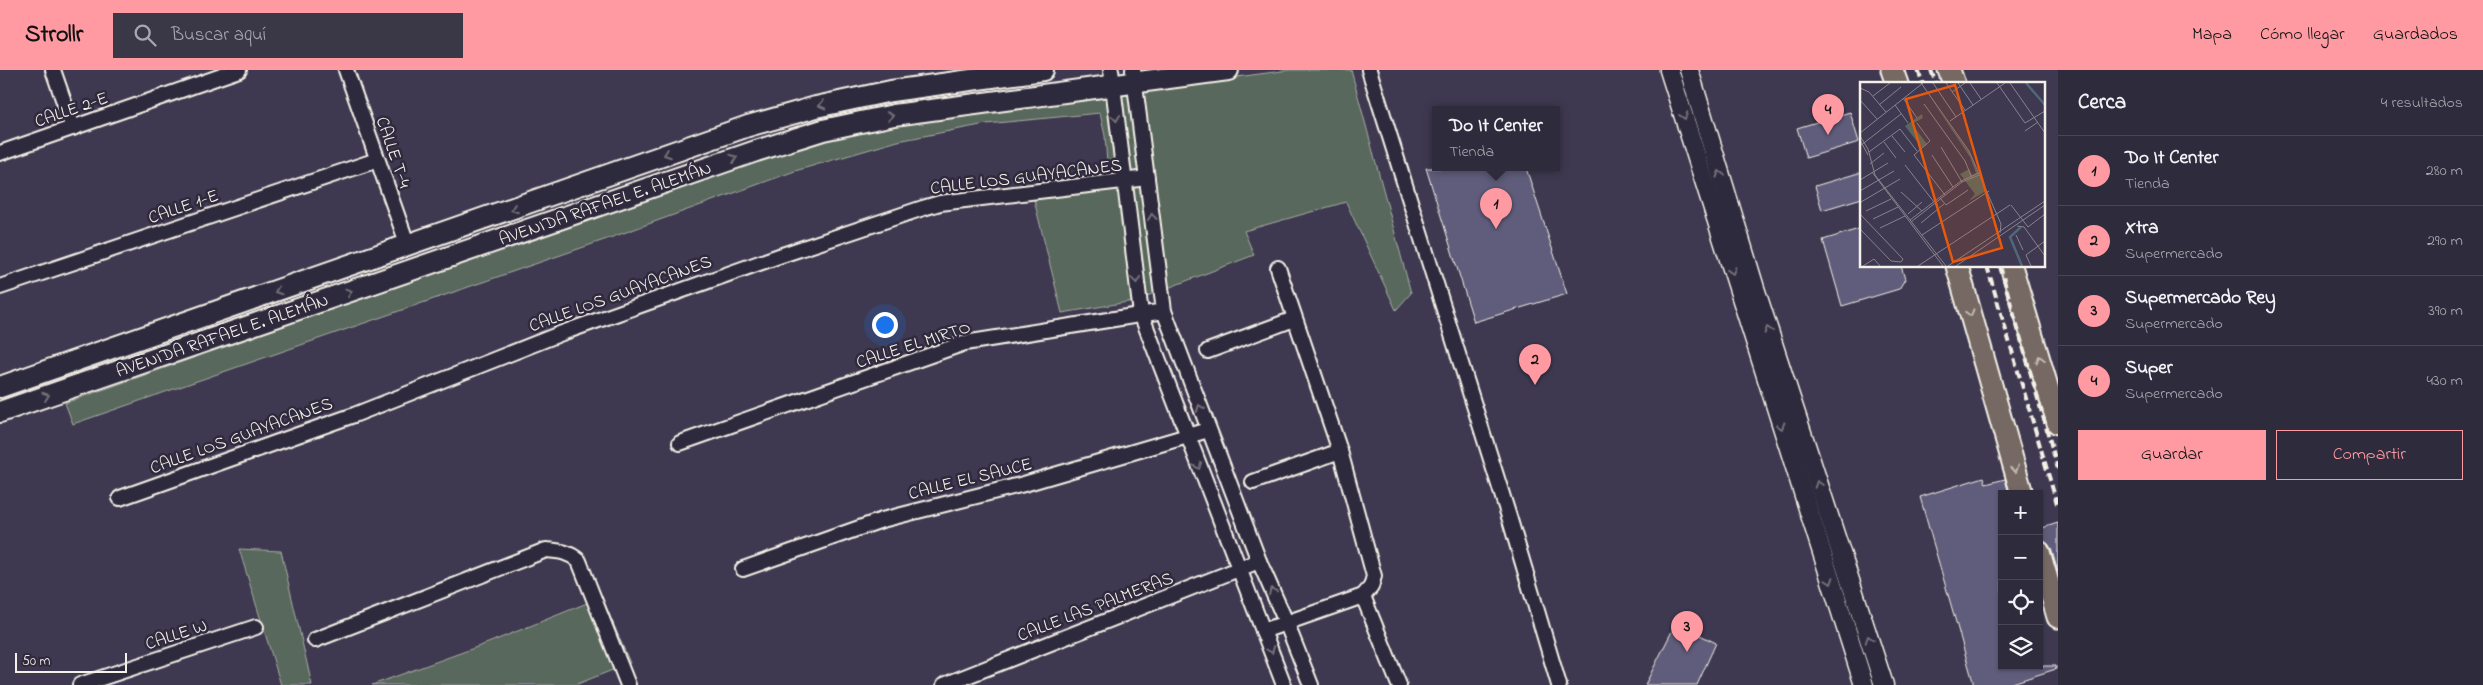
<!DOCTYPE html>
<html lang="es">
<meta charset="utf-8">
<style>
body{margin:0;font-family:"Indie Flower",sans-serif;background:#3a3747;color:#f1f3f6}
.controls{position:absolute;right:15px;bottom:15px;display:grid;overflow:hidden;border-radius:0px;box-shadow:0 1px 4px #0004}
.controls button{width:45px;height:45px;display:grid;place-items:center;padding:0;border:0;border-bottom:1px solid #494756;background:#2e2b3c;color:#f1f3f6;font:25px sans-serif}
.scale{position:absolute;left:15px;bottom:12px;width:112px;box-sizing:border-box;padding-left:5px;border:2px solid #f4f1e8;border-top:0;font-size:14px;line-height:18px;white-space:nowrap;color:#f4f1e8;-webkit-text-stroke:4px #2f2a3d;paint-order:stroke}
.you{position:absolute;left:884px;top:254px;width:18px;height:18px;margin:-12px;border:4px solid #fff;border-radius:50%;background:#1a73e8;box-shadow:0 0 0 8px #1a73e833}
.badge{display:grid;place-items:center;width:32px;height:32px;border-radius:50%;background:#ff9aa2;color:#111;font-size:16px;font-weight:700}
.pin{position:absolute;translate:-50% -41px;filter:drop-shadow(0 1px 2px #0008)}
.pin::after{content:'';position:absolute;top:26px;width:18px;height:15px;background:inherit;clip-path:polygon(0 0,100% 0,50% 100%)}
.popup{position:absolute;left:1432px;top:36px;width:128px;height:65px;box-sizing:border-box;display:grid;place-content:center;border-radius:0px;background:#2e2b3c;filter:drop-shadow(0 1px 4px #0005);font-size:16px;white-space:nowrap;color:#a7a7af}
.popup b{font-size:19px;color:#f1f3f6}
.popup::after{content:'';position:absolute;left:50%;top:100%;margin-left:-10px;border:10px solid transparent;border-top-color:#2e2b3c}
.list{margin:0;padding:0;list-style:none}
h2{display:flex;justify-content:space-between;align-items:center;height:65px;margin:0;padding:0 20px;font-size:21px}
h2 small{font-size:16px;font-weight:400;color:#a7a7af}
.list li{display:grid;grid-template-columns:32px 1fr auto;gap:15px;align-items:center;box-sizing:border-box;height:70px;padding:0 20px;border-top:1px solid #494756}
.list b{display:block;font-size:19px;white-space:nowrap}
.list p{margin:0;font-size:16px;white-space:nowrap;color:#a7a7af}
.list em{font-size:16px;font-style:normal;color:#a7a7af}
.actions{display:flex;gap:10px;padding:15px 20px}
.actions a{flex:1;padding:11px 0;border:1px solid #ff9aa2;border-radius:0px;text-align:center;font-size:18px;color:#ff9aa2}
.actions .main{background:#ff9aa2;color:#111}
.icon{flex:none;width:28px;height:28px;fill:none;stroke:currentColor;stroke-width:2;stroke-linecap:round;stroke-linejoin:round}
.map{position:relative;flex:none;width:2058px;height:615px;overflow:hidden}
header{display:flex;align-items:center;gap:30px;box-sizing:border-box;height:70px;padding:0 25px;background:#ff9aa2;color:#111}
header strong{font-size:24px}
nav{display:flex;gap:28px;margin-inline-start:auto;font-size:18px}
.search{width:350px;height:45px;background:#3a3747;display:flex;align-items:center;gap:12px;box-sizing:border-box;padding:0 18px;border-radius:0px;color:#a7a7af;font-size:19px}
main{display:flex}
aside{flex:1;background:#2e2b3c}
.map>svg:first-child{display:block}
</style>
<header>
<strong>Strollr</strong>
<div class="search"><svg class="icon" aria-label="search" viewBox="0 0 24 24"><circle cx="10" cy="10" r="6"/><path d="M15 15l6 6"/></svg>Buscar aquí</div>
<nav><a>Mapa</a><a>Cómo llegar</a><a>Guardados</a></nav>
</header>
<main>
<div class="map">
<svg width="2058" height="615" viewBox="0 0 2058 615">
<rect width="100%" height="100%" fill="#3e3950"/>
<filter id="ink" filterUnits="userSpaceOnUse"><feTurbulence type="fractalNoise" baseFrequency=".02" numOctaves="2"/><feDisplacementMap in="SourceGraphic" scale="10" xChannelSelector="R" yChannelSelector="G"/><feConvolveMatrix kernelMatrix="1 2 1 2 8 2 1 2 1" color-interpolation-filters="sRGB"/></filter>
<g filter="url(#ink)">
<!-- green -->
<g fill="#59675d" stroke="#a6aca2">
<polygon points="1290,0 1351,0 1411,223 1396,240 1346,132 1244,161 1254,185 1134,231 1062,243 1031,118 1108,106 1105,66 1100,43 986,54 898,71 795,101 607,169 73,354 65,333 833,64 987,40"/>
<polygon points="239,479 281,481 312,615 281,615"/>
<polygon points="602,527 630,593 575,615 372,615 488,573"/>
</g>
<!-- building -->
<g fill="#605d7b" stroke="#f4f1e8">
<polygon points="1850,42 1859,72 1806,88 1797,58"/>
<polygon points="1426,98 1526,98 1567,224 1474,252"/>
<polygon points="1862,102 1862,128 1822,140 1815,116"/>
<polygon points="1862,158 1862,196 1901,196 1905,209 1899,219 1842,236 1823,170"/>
<polygon points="1984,407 1986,414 2005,409 2009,424 2002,424 2002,596 2056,596 2056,599 2006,615 1974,615 1920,427"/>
<polygon points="2058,453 2058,502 2051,478 2047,473 2039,470 2039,459"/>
<polygon points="1676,553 1716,573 1697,615 1645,615"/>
</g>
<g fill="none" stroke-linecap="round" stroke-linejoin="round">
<!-- minor casing -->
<g stroke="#f4f1e8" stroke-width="18">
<g id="minor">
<polyline points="53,0 73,58"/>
<polyline points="346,0 408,176"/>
<polyline points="1111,0 1141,244 1284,615"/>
<polyline points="1133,0 1164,241 1259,491 1286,552 1311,615"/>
<polyline points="1369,0 1510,450 1559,615"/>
<polyline points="0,83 239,0"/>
<polyline points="0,217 377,90"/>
<polyline points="1208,281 1294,249"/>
<polyline points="680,373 965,273 1164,241"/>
<polyline points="1253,412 1340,381"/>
<polyline points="120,428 354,345 562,263 779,186 923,138 940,133 1147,108"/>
<polyline points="743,499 882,450 1024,414 1208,360"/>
<polyline points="1363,526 1399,615"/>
<polyline points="1263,561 1363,526 1371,517 1374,506 1340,381 1278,198"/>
<path d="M315,570L546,480C560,481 569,482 579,491L628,615"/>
<polyline points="80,615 256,557"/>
<polyline points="944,615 1259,491"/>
</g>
</g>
<!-- tertiary casing -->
<g stroke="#f4f1e8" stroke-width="21">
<g id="tertiary">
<polyline points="1669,0 1864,615"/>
<polyline points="1689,0 1755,218 1884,615"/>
</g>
</g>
<!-- secondary casing -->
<g stroke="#f4f1e8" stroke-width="24">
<g id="secondary">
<polyline points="0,317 748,56 816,37 891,21 1043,0"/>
<polyline points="0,342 756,81 823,60 894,45 1228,0"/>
</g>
</g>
<!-- primary casing -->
<g stroke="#f4f1e8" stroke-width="25">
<g id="primary">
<polyline points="1892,0 1897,14"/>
<polyline points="1949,0 1954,14"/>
<polyline points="1957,196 2022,424"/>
<polyline points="2011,196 2058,353"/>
<polyline points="2039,482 2058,547"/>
</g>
</g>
<!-- minor -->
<use href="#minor" stroke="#2f2a3d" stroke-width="14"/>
<!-- tertiary -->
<use href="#tertiary" stroke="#2f2a3d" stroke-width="18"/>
<!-- secondary -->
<use href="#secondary" stroke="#2f2a3d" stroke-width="20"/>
<!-- primary -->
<use href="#primary" stroke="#766964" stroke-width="21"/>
<!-- rail -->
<g stroke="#f4f1e8" stroke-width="4" stroke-dasharray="8 4" stroke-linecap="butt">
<polyline points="1918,0 1923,14"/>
<polyline points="1931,0 1936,14"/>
<polyline points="1987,196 2058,437"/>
<polyline points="2000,196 2058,399"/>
</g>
</g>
<!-- one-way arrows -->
<defs><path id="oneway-chevron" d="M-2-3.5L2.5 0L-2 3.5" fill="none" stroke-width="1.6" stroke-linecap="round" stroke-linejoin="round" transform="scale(1.25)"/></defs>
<g stroke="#747079">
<use href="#oneway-chevron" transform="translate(822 35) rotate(167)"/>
<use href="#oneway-chevron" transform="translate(890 46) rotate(-11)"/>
<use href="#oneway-chevron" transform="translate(1684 46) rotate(72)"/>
<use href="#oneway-chevron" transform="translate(1116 48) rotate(84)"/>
<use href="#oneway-chevron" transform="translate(667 84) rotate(160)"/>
<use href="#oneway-chevron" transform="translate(734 88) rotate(-19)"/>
<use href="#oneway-chevron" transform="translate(1720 104) rotate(-106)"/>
<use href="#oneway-chevron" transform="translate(514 139) rotate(160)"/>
<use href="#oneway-chevron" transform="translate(1152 147) rotate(-97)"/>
<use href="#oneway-chevron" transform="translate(1732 201) rotate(73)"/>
<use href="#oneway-chevron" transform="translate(1136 210) rotate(82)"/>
<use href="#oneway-chevron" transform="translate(278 221) rotate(161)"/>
<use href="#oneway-chevron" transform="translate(349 222) rotate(-19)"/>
<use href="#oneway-chevron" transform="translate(1768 260) rotate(-108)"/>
<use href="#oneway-chevron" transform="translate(46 326) rotate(-19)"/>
<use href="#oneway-chevron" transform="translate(1200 338) rotate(-111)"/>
<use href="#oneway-chevron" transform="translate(1781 356) rotate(73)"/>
<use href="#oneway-chevron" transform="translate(1198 396) rotate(69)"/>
<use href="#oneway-chevron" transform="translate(1818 414) rotate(-108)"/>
<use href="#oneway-chevron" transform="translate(1830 511) rotate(72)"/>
<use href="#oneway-chevron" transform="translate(1272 521) rotate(-115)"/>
<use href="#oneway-chevron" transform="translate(1869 569) rotate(-108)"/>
<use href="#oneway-chevron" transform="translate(1271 580) rotate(69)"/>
</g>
<g stroke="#c2bbb3">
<use href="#oneway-chevron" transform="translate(1970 243) rotate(74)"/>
<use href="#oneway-chevron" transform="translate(2040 289) rotate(-106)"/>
<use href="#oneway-chevron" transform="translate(2015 399) rotate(74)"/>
</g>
</g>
<g text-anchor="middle" stroke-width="5" stroke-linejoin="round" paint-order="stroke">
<!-- street labels -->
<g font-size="18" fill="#f4f1e8" stroke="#2f2a3d">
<text transform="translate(71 39) rotate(-19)" y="6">CALLE 2-E</text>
<text transform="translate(394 82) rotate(71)" y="6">CALLE T-4</text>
<text transform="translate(1026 106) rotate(-7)" y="6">CALLE LOS GUAYACANES</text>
<text transform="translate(605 133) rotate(-19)" y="6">AVENIDA RAFAEL E. ALEMÁN</text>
<text transform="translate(183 136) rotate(-19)" y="6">CALLE 1-E</text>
<text transform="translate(620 223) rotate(-20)" y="6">CALLE LOS GUAYACANES</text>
<text transform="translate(222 265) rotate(-19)" y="6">AVENIDA RAFAEL E. ALEMÁN</text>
<text transform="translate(913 274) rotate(-18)" y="6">CALLE EL MIRTO</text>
<text transform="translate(241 365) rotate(-20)" y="6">CALLE LOS GUAYACANES</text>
<text transform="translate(970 408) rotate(-14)" y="6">CALLE EL SAUCE</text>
<text transform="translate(1095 536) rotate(-21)" y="6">CALLE LAS PALMERAS</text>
<text transform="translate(176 564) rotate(-18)" y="6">CALLE W</text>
</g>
</g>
<!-- overview -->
<g transform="translate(1860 12)">
<rect width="185" height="185" fill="#3e3950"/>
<path d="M70,15L109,70L126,109L109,119L115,112L100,92L109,87L112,93L116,91L110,75ZM62,32L63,36L52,42L67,62L62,66L45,44Z" fill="#59675d"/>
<path fill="none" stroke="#4f6779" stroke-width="2.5" d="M166,1L185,23M161,145L150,155L162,184"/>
<path fill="none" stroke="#87838d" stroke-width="1" d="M61,1L109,69L141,142L140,151M73,1L96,35M86,1L105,28M98,1L113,23M110,1L121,17M137,1L165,41L185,29M150,1L185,51M0,6L9,10L26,30M92,10L105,1M13,14L30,1M43,16L57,36M0,18L17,37M64,22L105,79L112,96M19,23L41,5M35,23L48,41M90,39L145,1M57,41L70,59L54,73L85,113M165,49L178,40M0,51L63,1M0,54L8,67L15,93L86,184M32,54L45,70M0,58L8,73M24,60L36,76M0,64L41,32M81,65L102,100M9,70L40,47L57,69M72,73L93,105M10,82L24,71M45,83L74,120M12,90L83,184M0,98L28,81M0,109L34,89M41,110L62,129M80,116L86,123L108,108M1,120L40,97M151,123L168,145L185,132M6,129L31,117M0,132L43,177L41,180M48,132L62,120M13,137L38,125M50,138L101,99L121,90M51,140L102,100L122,92M61,141L84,122M157,144L164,145L185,174M20,146L45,134M0,147L31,179L41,180M62,153L129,109M156,153L163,168M3,184L14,177L20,184M58,184L150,123M88,184L185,119M96,184L185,123M171,184L166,173L185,159"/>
<path fill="#e8590c" fill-opacity="0.15" stroke="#e8590c" stroke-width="2.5" d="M95,3L142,166L93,180L46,17Z"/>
<rect width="185" height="185" fill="none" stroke="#f4f1e8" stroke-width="2.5"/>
</g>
</svg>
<div class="controls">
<button>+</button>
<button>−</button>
<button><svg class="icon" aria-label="locate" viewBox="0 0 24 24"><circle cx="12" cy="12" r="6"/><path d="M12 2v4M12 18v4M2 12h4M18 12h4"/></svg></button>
<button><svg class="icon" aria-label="layers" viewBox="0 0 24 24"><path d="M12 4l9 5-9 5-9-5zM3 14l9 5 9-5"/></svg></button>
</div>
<div class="scale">50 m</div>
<div class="you"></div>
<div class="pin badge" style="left:1496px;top:159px">1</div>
<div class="popup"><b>Do It Center</b>Tienda</div>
<div class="pin badge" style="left:1535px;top:315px">2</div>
<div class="pin badge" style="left:1687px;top:582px">3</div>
<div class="pin badge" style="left:1828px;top:65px">4</div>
</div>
<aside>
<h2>Cerca<small>4 resultados</small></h2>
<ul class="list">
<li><span class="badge">1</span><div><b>Do It Center</b><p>Tienda</p></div><em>280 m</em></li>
<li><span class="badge">2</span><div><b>Xtra</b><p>Supermercado</p></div><em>290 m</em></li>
<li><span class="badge">3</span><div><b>Supermercado Rey</b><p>Supermercado</p></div><em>390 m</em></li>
<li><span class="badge">4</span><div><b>Super</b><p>Supermercado</p></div><em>430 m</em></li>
</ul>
<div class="actions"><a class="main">Guardar</a><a>Compartir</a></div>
</aside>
</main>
